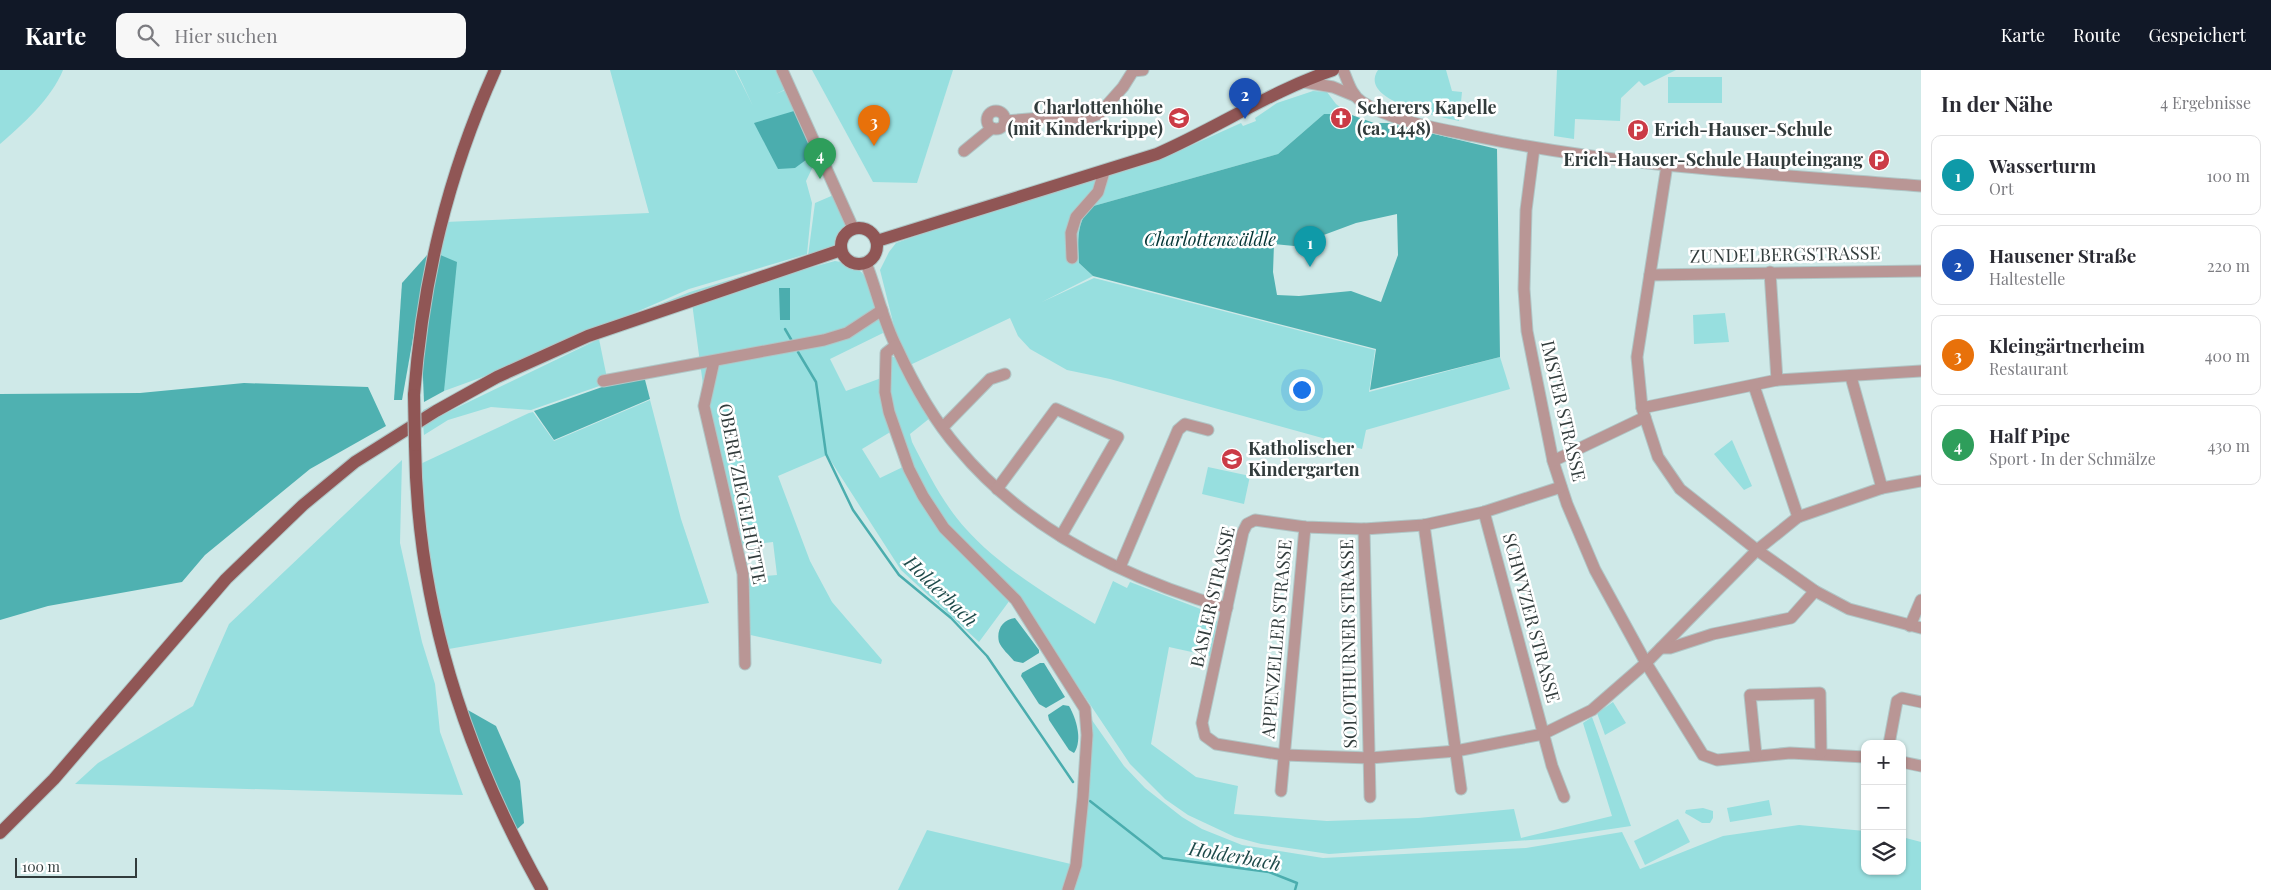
<!DOCTYPE html>
<html lang="de">
<meta charset="utf-8">
<style>
body{margin:0;font-family:"Playfair Display",serif;background:#f7f7f7;color:#2b2b33}
.controls{position:absolute;right:15px;bottom:15px;display:grid;overflow:hidden;border-radius:10px;box-shadow:0 1px 4px #0004}
.controls button{width:45px;height:45px;display:grid;place-items:center;padding:0;border:0;border-bottom:1px solid #e1e1e2;background:#fff;color:#2b2b33;font:25px sans-serif}
.scale{position:absolute;left:15px;bottom:12px;width:122px;box-sizing:border-box;padding-left:5px;border:2px solid #323c3c;border-top:0;font-size:14px;line-height:18px;white-space:nowrap;color:#323c3c;-webkit-text-stroke:4px #fff;paint-order:stroke}
.you{position:absolute;left:1301px;top:319px;width:18px;height:18px;margin:-12px;border:4px solid #fff;border-radius:50%;background:#1a73e8;box-shadow:0 0 0 8px #1a73e833}
.badge{display:grid;place-items:center;width:32px;height:32px;border-radius:50%;background:#111827;color:#fff;font-size:16px;font-weight:700}
.pin{position:absolute;translate:-50% -41px;filter:drop-shadow(0 1px 2px #0008)}
.pin::after{content:'';position:absolute;top:26px;width:18px;height:15px;background:inherit;clip-path:polygon(0 0,100% 0,50% 100%)}
.list{margin:0;padding:0;list-style:none}
h2{display:flex;justify-content:space-between;align-items:center;height:65px;margin:0;padding:0 20px;font-size:21px}
h2 small{font-size:16px;font-weight:400;color:#7c7c81}
.list li{display:grid;grid-template-columns:32px 1fr auto;gap:15px;align-items:center;box-sizing:border-box;height:80px;margin:0 10px 10px;padding:0 10px;border:1px solid #e1e1e2;border-radius:10px}
.list b{display:block;font-size:19px;white-space:nowrap}
.list p{margin:0;font-size:16px;white-space:nowrap;color:#7c7c81}
.list em{font-size:16px;font-style:normal;color:#7c7c81}
.icon{flex:none;width:28px;height:28px;fill:none;stroke:currentColor;stroke-width:2;stroke-linecap:round;stroke-linejoin:round}
.map{position:relative;flex:none;width:1921px;height:820px;overflow:hidden}
header{display:flex;align-items:center;gap:30px;box-sizing:border-box;height:70px;padding:0 25px;background:#111827;color:#fff}
header strong{font-size:24px}
nav{display:flex;gap:28px;margin-inline-start:auto;font-size:18px}
.search{width:350px;height:45px;background:#f7f7f7;display:flex;align-items:center;gap:12px;box-sizing:border-box;padding:0 18px;border-radius:10px;color:#7c7c81;font-size:19px}
main{display:flex}
aside{flex:1;background:#fff}
.map>svg:first-child{display:block}
</style>
<header>
<strong>Karte</strong>
<div class="search"><svg class="icon" aria-label="search" viewBox="0 0 24 24"><circle cx="10" cy="10" r="6"/><path d="M15 15l6 6"/></svg>Hier suchen</div>
<nav><a>Karte</a><a>Route</a><a>Gespeichert</a></nav>
</header>
<main>
<div class="map">
<svg width="1921" height="820" viewBox="0 0 1921 820">
<rect width="100%" height="100%" fill="#cfe9e8"/>
<!-- green -->
<g fill="#97dfdf">
<path d="M0,0H63C51,29 23,54 0,74Z"/>
<polygon points="610,0 735,0 753,36 736,0 779,0 788,18 776,24 790,18 819,84 806,111 812,133 807,184 689,219 513,296 444,321 438,184 445,152 649,143"/>
<polygon points="812,0 953,0 917,113 873,112"/>
<path d="M1378,0H1446L1452,21L1462,22L1459,51C1441,47 1357,31 1378,0Z"/>
<polygon points="1557,0 1676,0 1644,16 1639,11 1621,28 1620,51 1575,49 1574,69 1554,66"/>
<rect x="1668" y="7" width="54" height="26"/>
<path d="M1313,21L1327,22L1336,34L1349,44H1324L1278,84L1090,137C1076,154 1078,172 1079,193L1093,206L1042,232L1094,208L1375,280L1369,322L1500,287L1510,319L1366,360L1362,379L1110,309L1067,300L1030,279L1018,266L1010,248L910,295L895,260L880,200L889,182L896,173L950,154L1154,92L1241,53L1243,56L1256,51L1255,48L1277,33Z"/>
<polygon points="836,124 849,159 839,168 837,181 589,270 423,351 423,340 588,263 690,222 808,186 815,133"/>
<path d="M835,191C843,192 854,196 860,201C871,209 881,250 883,263L830,289L846,321L884,307L892,361L862,379L880,408L905,396L921,428L1010,530L979,572L901,500L827,385L778,406L810,491L832,532L882,590L881,594L746,564L744,508L777,505L773,472L738,476L706,337L692,233L719,222Z"/>
<polygon points="1725,243 1729,272 1694,274 1693,245"/>
<polygon points="599,269 608,313 531,340 491,337 448,350 424,365 423,354"/>
<path d="M891,286L896,288L930,348L910,364L912,372C927,401 943,434 966,459C1000,497 1052,528 1095,554L1113,511L1127,518L1130,512L1211,543L1217,552L1210,586L1169,577L1151,674L1196,707L1238,716L1234,744L1327,751L1418,748L1514,739L1521,768L1612,746L1583,653L1592,647L1631,756L1544,769L1329,784L1261,774L1235,767L1188,745L1165,729L1130,694L1067,600L944,453L915,403L891,341L888,306Z"/>
<polygon points="650,330 681,449 709,533 443,580 416,396 529,343 533,342 554,371"/>
<polygon points="1732,370 1752,416 1744,420 1714,384"/>
<polygon points="402,390 400,473 422,572 435,614 440,662 463,725 75,714 98,693 193,636 229,554"/>
<polygon points="1208,397 1250,406 1244,434 1202,424"/>
<polygon points="1613,632 1626,653 1605,665 1597,643"/>
<polygon points="1087,643 1124,696 1145,718 1182,747 1202,759 1242,775 1323,788 1526,778 1622,762 1640,799 1723,766 1799,755 1865,761 1865,801 1902,801 1902,767 1921,772 1921,820 1070,820"/>
<polygon points="1769,730 1772,745 1730,752 1727,738"/>
<polygon points="1703,738 1713,741 1713,748 1710,753 1702,753 1685,743 1686,740"/>
<polygon points="1678,749 1690,772 1645,795 1634,771"/>
<polygon points="927,760 1075,795 1066,820 898,820"/>
</g>
<!-- forest -->
<g fill="#4fb1b1" fill-rule="evenodd">
<path d="M1324,44H1349L1374,53H1388L1497,79L1500,287L1370,320L1376,279L1093,206L1079,193C1078,172 1076,154 1090,137L1278,84ZM1397,144L1398,185L1381,232L1351,221L1299,226L1277,225L1273,202L1274,174L1294,176L1356,153Z"/>
<polygon points="428,184 402,330 394,330 402,213"/>
<polygon points="438,184 457,192 444,321 424,332 422,284"/>
<polygon points="644,306 650,329 554,370 534,341 605,316"/>
<polygon points="244,313 368,317 386,356 310,399 205,485 182,512 48,536 0,550 0,324 140,323"/>
<polygon points="459,635 496,656 520,711 524,753 513,763"/>
</g>
<!-- water -->
<g fill="#4badae">
<polygon points="794,41 814,84 795,98 778,99 754,53"/>
<polygon points="779,218 790,218 790,250 780,250"/>
<path d="M1015,548L1039,580V583L1023,593L1014,591C1010,586 1001,578 999,572C996,560 1003,549 1015,548Z"/>
<polygon points="1040,593 1044,593 1065,627 1046,638 1039,634 1021,606 1022,603"/>
<path d="M1063,635L1069,636C1076,648 1083,670 1074,683L1069,680L1049,650L1048,645Z"/>
</g>
<g fill="none" stroke-linecap="round" stroke-linejoin="round">
<!-- stream -->
<g stroke="#4badae" stroke-width="2.5">
<polyline points="785,259 792,271"/>
<polyline points="798,282 816,312 826,384 853,440 899,505 951,548 987,586 1073,712"/>
<polyline points="1090,731 1163,788 1269,802 1297,813 1295,820"/>
</g>
<!-- minor casing -->
<g stroke="#b0c6c6" stroke-width="13">
<g id="minor">
<polyline points="782,0 853,158"/>
<path d="M1343,0C1348,11 1351,25 1362,32C1394,52 1438,58 1474,66C1620,97 1772,104 1921,116"/>
<polyline points="1304,12 1333,17 1355,26"/>
<circle cx="996" cy="50" r="9"/>
<polyline points="1005,51 1053,47 1089,48 1099,44 1123,17 1133,1 1143,0"/>
<polyline points="1534,78 1526,140 1524,219 1527,261 1553,391 1567,434 1595,500 1646,593 1703,685 1717,690 1790,683 1865,687"/>
<polyline points="964,81 992,58"/>
<polyline points="1667,95 1637,287 1642,338 1658,387 1680,419 1757,480 1815,521 1849,539 1921,558"/>
<polyline points="1072,188 1071,163 1076,147 1098,122 1104,102"/>
<path d="M866,193C877,221 883,251 897,278C913,313 933,349 958,378C1026,460 1127,509 1227,538"/>
<polyline points="1770,202 1777,310"/>
<polyline points="1650,205 1921,201"/>
<polyline points="895,276 886,283 885,322 889,342 909,399 923,426 944,458 1016,530 1085,639 1087,665 1083,727 1076,795 1068,820"/>
<polyline points="714,291 704,336 743,504 745,594"/>
<polyline points="1851,307 1882,418"/>
<polyline points="603,311 824,270 847,263 882,240"/>
<polyline points="1754,316 1798,447"/>
<polyline points="1642,338 1777,310 1921,301"/>
<polyline points="943,357 990,309 1005,304"/>
<polyline points="1553,391 1645,347"/>
<polyline points="1561,417 1484,442 1424,455 1364,459 1333,458 1305,457 1255,450 1247,454 1243,462 1202,653 1205,666 1216,674 1284,685 1370,688 1456,681 1543,664 1592,640 1646,593 1757,480 1798,447 1882,418 1921,411"/>
<polyline points="997,419 1056,339 1118,367 1061,466"/>
<polyline points="1484,442 1552,696 1564,727"/>
<polyline points="1424,455 1461,719"/>
<polyline points="1364,459 1370,727"/>
<polyline points="1120,497 1178,360 1185,354 1208,360"/>
<polyline points="1910,556 1921,530"/>
<polyline points="1661,578 1670,578 1713,564 1791,548 1815,521"/>
<polyline points="1889,674 1897,631 1902,628 1921,632"/>
<polyline points="1756,685 1750,625 1820,623 1821,683"/>
<polyline points="1902,692 1921,696"/>
<polyline points="1281,721 1305,457"/>
</g>
</g>
<!-- major casing -->
<g stroke="#b0c6c6" stroke-width="14">
<g id="major">
<circle cx="859" cy="176" r="18"/>
<path d="M877,171L1157,84C1217,58 1271,21 1333,0"/>
<path d="M414,325C423,209 447,107 495,0"/>
<path d="M415,375C417,536 464,681 542,820"/>
<polyline points="0,763 54,709 226,509 303,435 355,392 436,341 497,307 588,266 841,180"/>
</g>
</g>
<!-- minor -->
<use href="#minor" stroke="#b99695" stroke-width="11"/>
<!-- major -->
<use href="#major" stroke="#905655" stroke-width="12"/>
<!-- major-bridge casing -->
<g stroke="#b0c6c6" stroke-width="14" stroke-linecap="butt">
<polyline id="major-bridge" points="414,325 415,375"/>
</g>
<!-- major-bridge -->
<use href="#major-bridge" stroke="#905655" stroke-width="12"/>
</g>
<!-- icons -->
<defs>
<g id="school-disc" transform="scale(1.125)"><circle r="9.5" fill="#cb3b46" stroke="#fff"/><path d="M0-5L7-2L0 1L-7-2ZM-4 1L0 2.5L4 1V4Q0 6-4 4Z" fill="#fff"/></g>
<g id="church-disc" transform="scale(1.125)"><circle r="9.5" fill="#cb3b46" stroke="#fff"/><path d="M-1.2-6h2.4v3.5h3.3v2.4h-3.3V6h-2.4V-.1h-3.3v-2.4h3.3Z" fill="#fff"/></g>
<g id="parking-disc" transform="scale(1.125)"><circle r="9.5" fill="#cb3b46" stroke="#fff"/><path d="M-3.5-5.5H1a3.5 3.5 0 0 1 0 7H-1V5.5H-3.5ZM-1-3.4V-.6H.8a1.4 1.4 0 0 0 0-2.8Z" fill="#fff"/></g>
</defs>
<g fill-rule="evenodd">
<use href="#school-disc" x="1179" y="48"/>
<use href="#church-disc" x="1341" y="48"/>
<use href="#parking-disc" x="1638" y="60"/>
<use href="#parking-disc" x="1879" y="90"/>
<use href="#school-disc" x="1232" y="389"/>
</g>
<g text-anchor="middle" stroke-width="5" stroke-linejoin="round" paint-order="stroke">
<!-- poi labels -->
<g font-size="18" font-weight="bold" fill="#323c3c" stroke="#fff" text-anchor="start">
<text x="1163" y="44" text-anchor="end">Charlottenhöhe<tspan x="1163" dy="21">(mit Kinderkrippe)</tspan></text>
<text x="1357" y="44">Scherers Kapelle<tspan x="1357" dy="21">(ca. 1448)</tspan></text>
<text x="1654" y="66">Erich-Hauser-Schule</text>
<text x="1863" y="96" text-anchor="end">Erich-Hauser-Schule Haupteingang</text>
<text x="1248" y="385">Katholischer<tspan x="1248" dy="21">Kindergarten</tspan></text>
</g>
<!-- park labels -->
<g font-size="18" font-style="italic" fill="#053636" stroke="#fff">
<text x="1210" y="176">Charlottenwäldle</text>
</g>
<!-- street labels -->
<g font-size="18" fill="#323c3c" stroke="#fff">
<text transform="translate(1785 185) rotate(-1)" y="6">ZUNDELBERGSTRASSE</text>
<text transform="translate(1563 341) rotate(77)" y="6">IMSTER STRASSE</text>
<text transform="translate(742 424) rotate(79)" y="6">OBERE ZIEGELHÜTTE</text>
<text transform="translate(1213 527) rotate(-77)" y="6">BASLER STRASSE</text>
<text transform="translate(1531 548) rotate(75)" y="6">SCHWYZER STRASSE</text>
<text transform="translate(1277 569) rotate(-85)" y="6">APPENZELLER STRASSE</text>
<text transform="translate(1349 574) rotate(-91)" y="6">SOLOTHURNER STRASSE</text>
</g>
<!-- water labels -->
<g font-size="19" font-style="italic" fill="#1f4b4b" stroke="#fff">
<text transform="translate(941 521) rotate(44)" y="7">Holderbach</text>
<text transform="translate(1235 786) rotate(10)" y="7">Holderbach</text>
</g>
</g>
</svg>
<div class="controls">
<button>+</button>
<button>−</button>
<button><svg class="icon" aria-label="layers" viewBox="0 0 24 24"><path d="M12 4l9 5-9 5-9-5zM3 14l9 5 9-5"/></svg></button>
</div>
<div class="scale">100 m</div>
<div class="you"></div>
<div class="pin badge" style="left:1310px;top:197px;background:#0f9aa8">1</div>
<div class="pin badge" style="left:1245px;top:49px;background:#1a4fb4">2</div>
<div class="pin badge" style="left:874px;top:76px;background:#e8710a">3</div>
<div class="pin badge" style="left:820px;top:109px;background:#2e9e5b">4</div>
</div>
<aside>
<h2>In der Nähe<small>4 Ergebnisse</small></h2>
<ul class="list">
<li><span class="badge" style="background:#0f9aa8">1</span><div><b>Wasserturm</b><p>Ort</p></div><em>100 m</em></li>
<li><span class="badge" style="background:#1a4fb4">2</span><div><b>Hausener Straße</b><p>Haltestelle</p></div><em>220 m</em></li>
<li><span class="badge" style="background:#e8710a">3</span><div><b>Kleingärtnerheim</b><p>Restaurant</p></div><em>400 m</em></li>
<li><span class="badge" style="background:#2e9e5b">4</span><div><b>Half Pipe</b><p>Sport · In der Schmälze</p></div><em>430 m</em></li>
</ul>
</aside>
</main>
